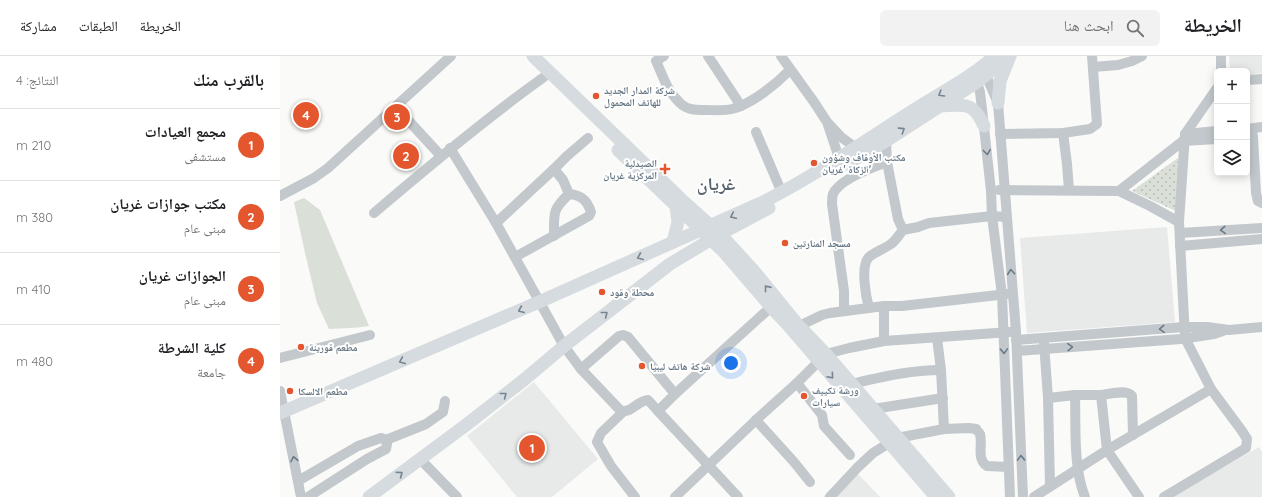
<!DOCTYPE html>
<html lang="ar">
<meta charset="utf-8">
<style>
body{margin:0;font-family:Quicksand,"Noto Naskh Arabic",sans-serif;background:#f2f2f2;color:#202124;direction:rtl}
.controls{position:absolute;right:12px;top:12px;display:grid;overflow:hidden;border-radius:6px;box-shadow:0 2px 10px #0003}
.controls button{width:36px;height:36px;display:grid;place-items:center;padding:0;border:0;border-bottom:1px solid #e0e0e0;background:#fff;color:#202124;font:20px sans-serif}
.you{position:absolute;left:451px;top:307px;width:14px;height:14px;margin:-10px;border:3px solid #fff;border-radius:50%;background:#1a73e8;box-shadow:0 0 0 6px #1a73e833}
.badge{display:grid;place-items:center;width:26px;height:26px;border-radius:50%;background:#e4572e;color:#fff;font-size:13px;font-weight:700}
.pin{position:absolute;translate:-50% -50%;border:2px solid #fff;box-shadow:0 1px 4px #0006}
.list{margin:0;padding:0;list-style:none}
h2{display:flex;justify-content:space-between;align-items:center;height:52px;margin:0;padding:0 16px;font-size:17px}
h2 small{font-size:13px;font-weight:400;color:#757577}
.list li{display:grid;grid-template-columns:26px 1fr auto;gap:12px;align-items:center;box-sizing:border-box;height:72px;padding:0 16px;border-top:1px solid #e0e0e0}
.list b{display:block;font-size:15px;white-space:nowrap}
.list p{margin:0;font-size:13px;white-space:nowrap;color:#757577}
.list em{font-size:13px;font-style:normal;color:#757577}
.icon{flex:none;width:22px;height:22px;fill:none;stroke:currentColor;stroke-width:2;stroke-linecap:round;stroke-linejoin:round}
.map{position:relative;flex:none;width:982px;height:441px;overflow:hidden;direction:ltr}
header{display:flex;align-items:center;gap:24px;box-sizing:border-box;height:56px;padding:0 20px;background:#fff;border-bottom:1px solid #e0e0e0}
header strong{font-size:19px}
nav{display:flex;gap:22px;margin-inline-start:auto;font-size:14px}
.search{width:280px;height:36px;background:#f2f2f2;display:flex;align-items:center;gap:10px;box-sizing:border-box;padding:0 14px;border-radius:6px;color:#757577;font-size:15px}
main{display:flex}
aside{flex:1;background:#fff}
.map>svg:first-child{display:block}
</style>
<header>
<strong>الخريطة</strong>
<div class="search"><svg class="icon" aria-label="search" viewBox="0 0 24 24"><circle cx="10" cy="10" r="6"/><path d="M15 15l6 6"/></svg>ابحث هنا</div>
<nav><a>الخريطة</a><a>الطبقات</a><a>مشاركة</a></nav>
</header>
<main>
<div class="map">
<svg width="982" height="441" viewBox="0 0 982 441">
<defs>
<pattern id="grass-dots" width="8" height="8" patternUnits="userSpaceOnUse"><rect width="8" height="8" fill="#dadfd7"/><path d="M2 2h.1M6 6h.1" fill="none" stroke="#b4b9b4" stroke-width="1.8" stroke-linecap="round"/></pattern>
</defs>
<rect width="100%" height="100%" fill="#fafaf8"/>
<!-- built -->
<g fill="#e8e9e9">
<polygon points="949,0 982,0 982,17 967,19 967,15 950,15"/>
<polygon points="887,171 895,266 747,277 740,182"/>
<polygon points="254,326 318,403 272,441 237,441 187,380"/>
<polygon points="979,391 982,396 982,441 892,441"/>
<polygon points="574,414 600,441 543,441"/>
</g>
<!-- grass -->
<polygon fill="url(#grass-dots)" points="898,102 898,156 852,135"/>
<!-- green -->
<path fill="#dadfd7" d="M24,142L40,154L89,270C77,272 63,272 49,273L37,247L25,197L14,146Z"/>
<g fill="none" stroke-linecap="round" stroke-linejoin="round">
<!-- minor -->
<g stroke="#c3c8cc" stroke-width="10">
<path d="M384,0L376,5C383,20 387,35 400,47C407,54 415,54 425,54C434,54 444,55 452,53C472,48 496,28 510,14"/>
<polyline points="428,0 461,50"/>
<polyline points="501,0 534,46 547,66 561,81 576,92"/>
<polyline points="813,11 838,9 852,5 862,0"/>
<polyline points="703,13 718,47 736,276 743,441"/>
<polyline points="941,15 941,0"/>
<polyline points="695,20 700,36 702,53 711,135 712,160 722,239 730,441"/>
<polyline points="967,24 982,23"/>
<polyline points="116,51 161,100"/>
<polyline points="548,69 559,102"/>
<polyline points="967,73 982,71"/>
<polyline points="476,76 502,137"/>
<polyline points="783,77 787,108 789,134"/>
<polyline points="720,78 783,77 810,73 817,68 812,0"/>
<polyline points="905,78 937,75"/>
<polyline points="973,80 976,137 978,145 982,147"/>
<polyline points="606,85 607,106"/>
<path d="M170,92L216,167L284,290L301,313L340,354C350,359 358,344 368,344L378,355"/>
<polyline points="719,134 839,135 870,150 899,166 905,78 937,32"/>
<polyline points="839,135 903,85 937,83"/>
<polyline points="0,140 34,122 48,112 171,0"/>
<path d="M94,157C149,110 205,63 264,21"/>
<polyline points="216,167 274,113"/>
<polyline points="900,177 982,172"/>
<path d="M274,180C274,157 272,154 289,138"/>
<polyline points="900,190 982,183"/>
<path d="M235,201L309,160L311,156C307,144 301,139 289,138L283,124L274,113L287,100L308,82"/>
<path d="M589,252C586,241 580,210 589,201C595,196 604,193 611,188C616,184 619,179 623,174"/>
<path d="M564,255V235L552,148C552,145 552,141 553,138C559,124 593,111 607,106L618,163L623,174L638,171L649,167L712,160L726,161"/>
<polyline points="519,270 542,259 550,257 604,250 622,250 727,238"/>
<polyline points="657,282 661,314 664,373"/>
<polyline points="736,284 904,271 927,271 949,274 982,271"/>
<polyline points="604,285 604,250"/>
<polyline points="764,287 768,342"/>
<polyline points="737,295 901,283 934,278 943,275"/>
<polyline points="0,302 90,279"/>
<polyline points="301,313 339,280 343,279 348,281 395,338"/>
<polyline points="517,327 542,359 544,370 570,399"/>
<path d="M571,328C602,321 630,314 661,314"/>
<polyline points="0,335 21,441"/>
<path d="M795,339C796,372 793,411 805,441"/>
<path d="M821,339C830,338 847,333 852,340L853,379"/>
<polyline points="593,353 663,342"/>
<polyline points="343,356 321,377 317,386 331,410 355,441"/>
<polyline points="476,364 514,406 530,426"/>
<polyline points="140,403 177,441"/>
<polyline points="18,425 78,390 101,382 106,384 146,368 163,356 165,345"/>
<polyline points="770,430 768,342 795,339 821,339 827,394 859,441"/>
<polyline points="28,441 87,403 106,393 107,388 106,384"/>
<polyline points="395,441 476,364 517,327 546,298 569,292 604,285 730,276"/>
<polyline points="458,441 378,355 395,338 491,251"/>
<path d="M550,441L578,411L593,397L617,382L664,373L689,372L696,373C696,374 700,377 700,378C703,388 696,403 707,410L728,411"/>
<polyline points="754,441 827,394 931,333"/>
<polyline points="884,441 966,392 967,383 962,375 931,333 905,282 899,166"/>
</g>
<!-- major -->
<g stroke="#d6dbdf" stroke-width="13">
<polyline points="253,0 402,144 440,178 474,215 519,270 546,298 669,441"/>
<polyline points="718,47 720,25 730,0"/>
<path d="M660,50C685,49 693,45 704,70"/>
<polyline points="338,94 444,196 491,251 507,268 656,441"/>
<polyline points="567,108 606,85 697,26 730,0"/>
<polyline points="393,186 398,166 396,150"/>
<path d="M0,357L259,246L481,147C533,121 580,88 629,57C658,38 689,23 715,0"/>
<polyline points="89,441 186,369 245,323 284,290 390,208 440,178 489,152"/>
</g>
</g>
<!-- one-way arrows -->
<defs><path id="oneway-chevron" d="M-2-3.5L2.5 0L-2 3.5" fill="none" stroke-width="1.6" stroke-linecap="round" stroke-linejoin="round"/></defs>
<g stroke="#768591">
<use href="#oneway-chevron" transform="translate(661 38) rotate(149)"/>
<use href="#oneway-chevron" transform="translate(622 74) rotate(-33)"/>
<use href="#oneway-chevron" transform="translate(453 160) rotate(155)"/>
<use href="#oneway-chevron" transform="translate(360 201) rotate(157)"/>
<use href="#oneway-chevron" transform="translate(487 232) rotate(-129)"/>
<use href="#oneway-chevron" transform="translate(241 254) rotate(157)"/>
<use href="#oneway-chevron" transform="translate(325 258) rotate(-38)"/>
<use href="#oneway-chevron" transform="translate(122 305) rotate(157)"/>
<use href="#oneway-chevron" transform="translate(551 320) rotate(49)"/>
<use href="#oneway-chevron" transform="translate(224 339) rotate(-38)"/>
<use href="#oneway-chevron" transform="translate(120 418) rotate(-37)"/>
</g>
<g stroke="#6a7a87">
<use href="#oneway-chevron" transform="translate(707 96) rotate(83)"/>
<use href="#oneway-chevron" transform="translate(943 174) rotate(176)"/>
<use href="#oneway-chevron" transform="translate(731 216) rotate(-95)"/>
<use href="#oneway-chevron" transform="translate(882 273) rotate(176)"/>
<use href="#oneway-chevron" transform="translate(790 291) rotate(-4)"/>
<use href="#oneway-chevron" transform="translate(724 295) rotate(88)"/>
<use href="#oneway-chevron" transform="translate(741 402) rotate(-92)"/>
<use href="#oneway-chevron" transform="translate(14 403) rotate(-101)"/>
</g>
<!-- markers -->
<g fill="#e4572e" stroke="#fff" stroke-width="1.5">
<circle cx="316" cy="40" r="4"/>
<circle cx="534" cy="107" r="4"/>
<path d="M383 107h4v4h4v4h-4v4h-4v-4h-4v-4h4z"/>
<circle cx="505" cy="187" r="4"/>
<circle cx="322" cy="236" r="4"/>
<circle cx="21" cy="291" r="4"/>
<circle cx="362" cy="310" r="4"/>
<circle cx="10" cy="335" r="4"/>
<circle cx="524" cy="340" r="4"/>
</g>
<g text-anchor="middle" stroke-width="4" stroke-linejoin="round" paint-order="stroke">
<!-- poi labels -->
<g font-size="10" font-weight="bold" fill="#657683" stroke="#fff" text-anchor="start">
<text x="324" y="38">شركة المدار الجديد<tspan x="324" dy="12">للهاتف المحمول</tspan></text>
<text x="542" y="105">مكتب الأوقاف وشؤون<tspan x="542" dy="12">الزكاة 'غريان'</tspan></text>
<text x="377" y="111" text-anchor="end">الصيدلية<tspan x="377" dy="12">المركزية غريان</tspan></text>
<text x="513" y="191">مسجد المنارتين</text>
<text x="330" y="240">محطة وقود</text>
<text x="29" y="295">مطعم قورينة</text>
<text x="370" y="314">شركة هاتف ليبيا</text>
<text x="532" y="338">ورشة تكييف<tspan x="532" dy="12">سيارات</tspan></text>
<text x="18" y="339">مطعم الالسكا</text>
</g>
<!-- town labels -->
<g font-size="18" font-weight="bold" fill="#57646e" stroke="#fff">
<text x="436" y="134">غريان</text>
</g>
</g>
</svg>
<div class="controls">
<button>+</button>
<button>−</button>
<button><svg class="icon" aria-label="layers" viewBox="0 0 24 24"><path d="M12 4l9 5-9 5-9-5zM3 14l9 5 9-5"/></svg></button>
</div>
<div class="you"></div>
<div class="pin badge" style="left:252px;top:392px">1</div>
<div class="pin badge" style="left:126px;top:100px">2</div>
<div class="pin badge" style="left:117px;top:61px">3</div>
<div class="pin badge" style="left:26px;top:59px">4</div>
</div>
<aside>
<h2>بالقرب منك<small>النتائج: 4</small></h2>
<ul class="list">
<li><span class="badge">1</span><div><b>مجمع العيادات</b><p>مستشفى</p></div><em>210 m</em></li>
<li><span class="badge">2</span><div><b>مكتب جوازات غريان</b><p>مبنى عام</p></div><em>380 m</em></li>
<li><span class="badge">3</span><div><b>الجوازات غريان</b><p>مبنى عام</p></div><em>410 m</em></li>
<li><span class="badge">4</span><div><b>كلية الشرطة</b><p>جامعة</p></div><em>480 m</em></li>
</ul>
</aside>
</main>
